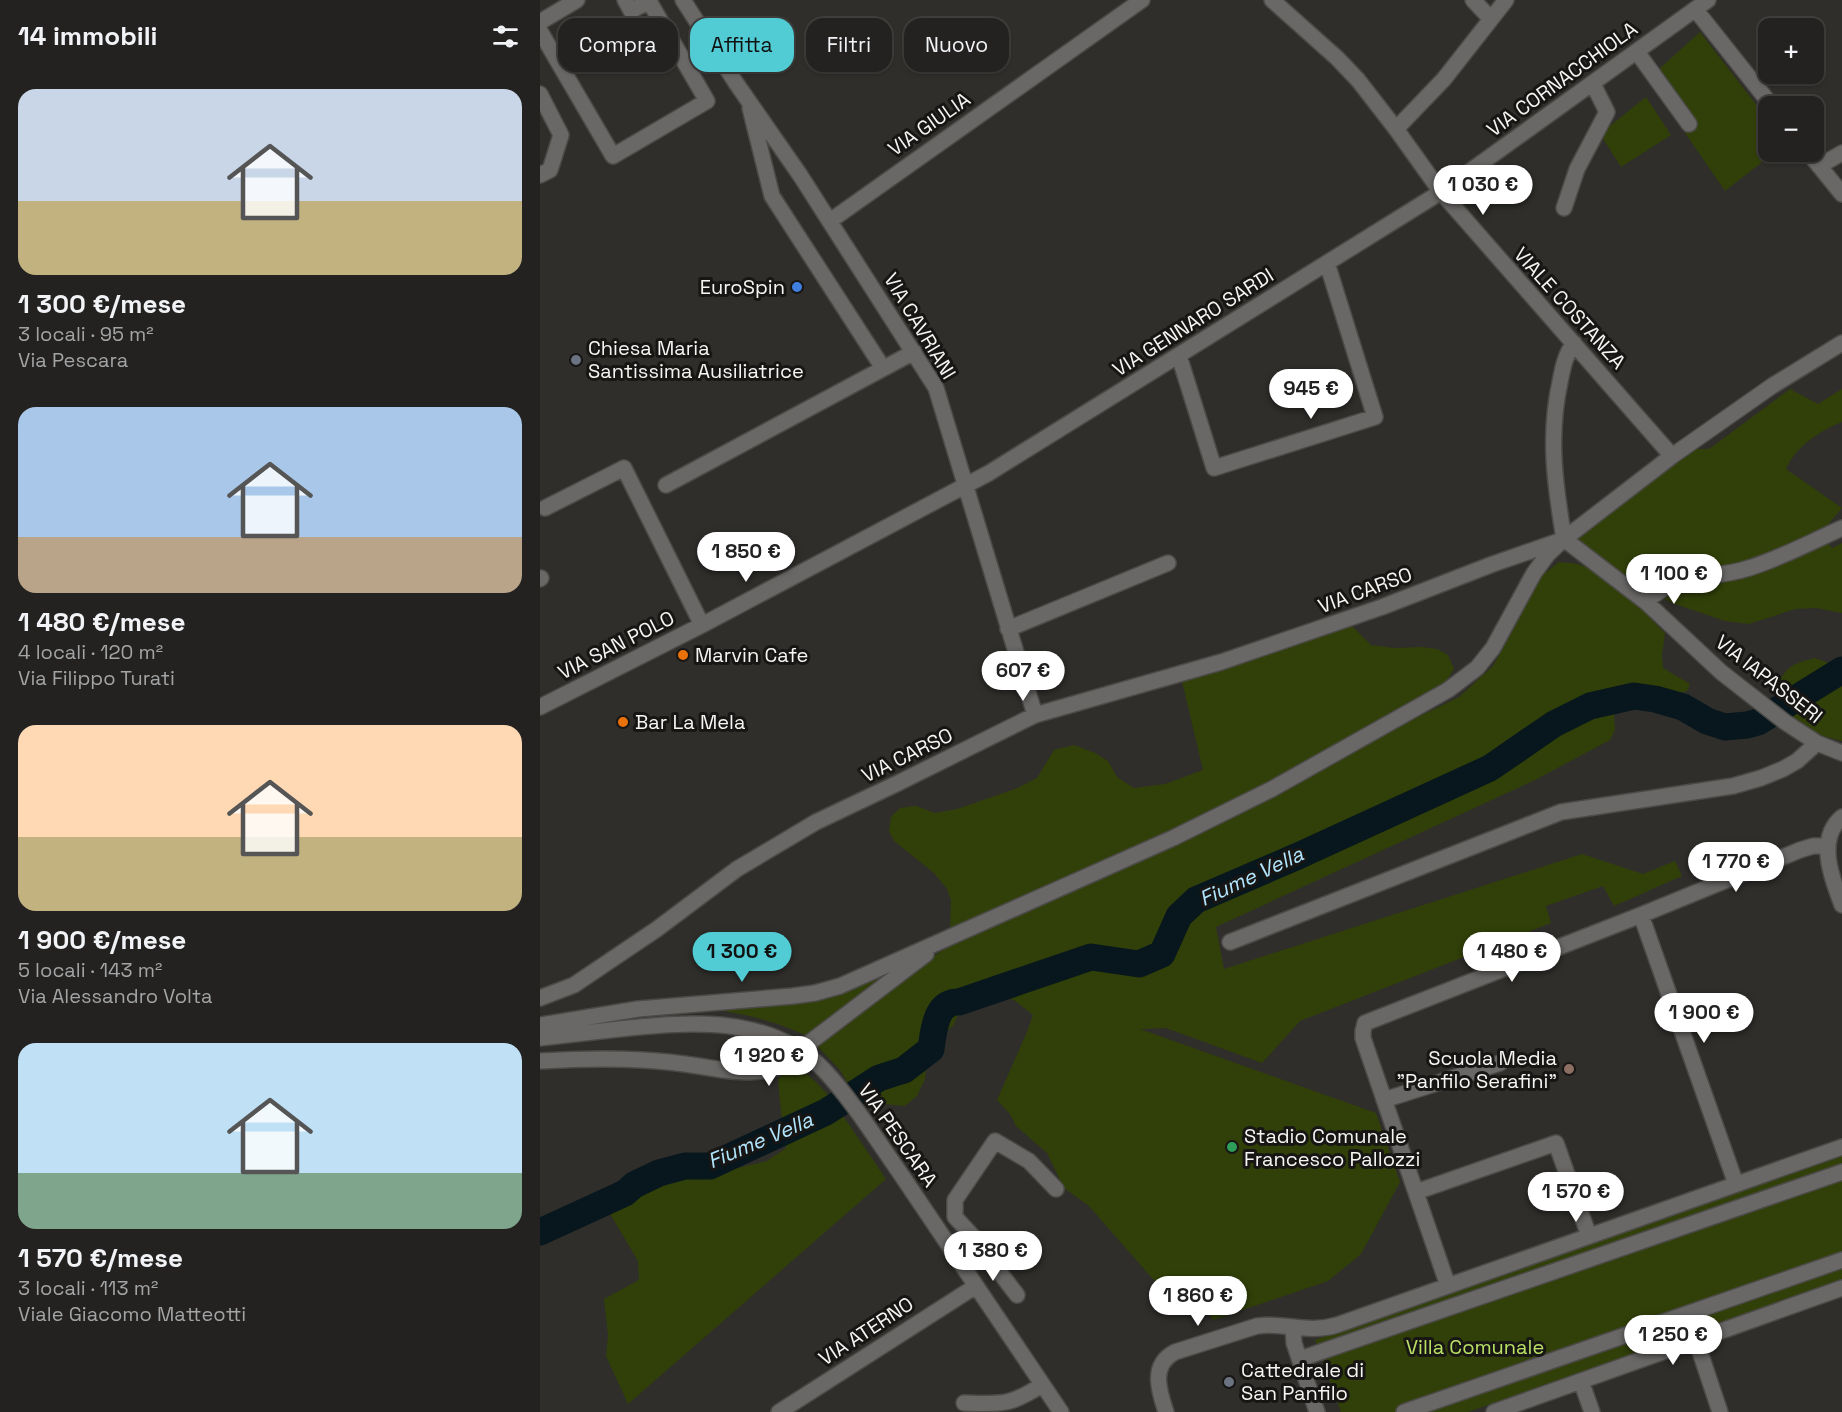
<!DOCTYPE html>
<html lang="it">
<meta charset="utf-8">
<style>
:root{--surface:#232220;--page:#2f2f2d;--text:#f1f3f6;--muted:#a3a4a5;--line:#403f3e;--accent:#51ccd4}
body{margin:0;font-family:"Space Grotesk",sans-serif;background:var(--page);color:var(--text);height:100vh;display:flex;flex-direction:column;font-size:22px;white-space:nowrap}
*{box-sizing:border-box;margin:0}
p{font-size:20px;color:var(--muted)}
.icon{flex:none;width:33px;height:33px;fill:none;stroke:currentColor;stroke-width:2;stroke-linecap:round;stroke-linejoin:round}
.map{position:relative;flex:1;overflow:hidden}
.drawer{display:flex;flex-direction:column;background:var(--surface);width:540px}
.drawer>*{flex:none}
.guide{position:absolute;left:18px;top:18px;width:570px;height:54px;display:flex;gap:12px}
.tools{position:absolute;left:1218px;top:18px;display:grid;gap:12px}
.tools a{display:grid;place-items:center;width:66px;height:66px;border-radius:12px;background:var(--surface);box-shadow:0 2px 4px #0004,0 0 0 2px var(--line);font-size:30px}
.price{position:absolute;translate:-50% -51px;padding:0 14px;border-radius:21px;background:#fff;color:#222;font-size:20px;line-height:39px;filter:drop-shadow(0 2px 3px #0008)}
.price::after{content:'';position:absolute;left:50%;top:36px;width:18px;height:14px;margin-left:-9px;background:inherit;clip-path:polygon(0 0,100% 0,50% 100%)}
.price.selected{background:var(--accent);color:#111}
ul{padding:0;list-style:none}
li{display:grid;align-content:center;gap:12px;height:318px;padding:0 18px}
li span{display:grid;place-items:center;height:186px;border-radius:18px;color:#555}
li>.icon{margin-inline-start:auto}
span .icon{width:108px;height:108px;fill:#fffc;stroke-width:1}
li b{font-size:26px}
h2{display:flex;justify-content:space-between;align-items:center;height:72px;padding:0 18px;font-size:26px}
.tag{padding:0 21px;border-radius:18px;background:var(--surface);box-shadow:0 2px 4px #0004,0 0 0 2px var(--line);font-size:21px;line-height:54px}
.tag.selected{background:var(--accent);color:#111}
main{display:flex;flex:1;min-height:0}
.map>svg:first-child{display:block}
</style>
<main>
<section class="drawer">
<h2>14 immobili<svg class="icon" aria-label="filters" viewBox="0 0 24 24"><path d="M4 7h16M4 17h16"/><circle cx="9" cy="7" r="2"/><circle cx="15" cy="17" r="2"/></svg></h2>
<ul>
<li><span style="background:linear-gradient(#c9d6e8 60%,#c2b280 0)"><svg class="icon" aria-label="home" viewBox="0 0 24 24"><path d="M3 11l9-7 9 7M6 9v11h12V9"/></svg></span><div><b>1 300 €/mese</b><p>3 locali · 95 m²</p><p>Via Pescara</p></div></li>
<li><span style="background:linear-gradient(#a9c7e8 70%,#b9a48a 0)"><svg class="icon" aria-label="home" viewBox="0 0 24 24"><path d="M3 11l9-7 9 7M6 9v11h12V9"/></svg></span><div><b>1 480 €/mese</b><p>4 locali · 120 m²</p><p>Via Filippo Turati</p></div></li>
<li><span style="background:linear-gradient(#ffd9b3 60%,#c2b280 0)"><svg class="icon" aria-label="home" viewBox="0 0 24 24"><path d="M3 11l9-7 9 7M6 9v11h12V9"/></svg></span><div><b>1 900 €/mese</b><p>5 locali · 143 m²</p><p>Via Alessandro Volta</p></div></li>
<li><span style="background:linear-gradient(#bfe0f5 70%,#7fa58c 0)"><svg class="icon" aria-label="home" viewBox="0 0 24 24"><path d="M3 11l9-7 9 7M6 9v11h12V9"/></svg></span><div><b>1 570 €/mese</b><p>3 locali · 113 m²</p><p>Viale Giacomo Matteotti</p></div></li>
</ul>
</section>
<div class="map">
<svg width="1302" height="1412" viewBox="0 0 1302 1412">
<rect width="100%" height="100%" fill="#2f2e2b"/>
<!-- green -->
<path fill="#314008" d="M1160,32L1228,120V152H1235L1185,191L1108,79Z
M1106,97L1131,135L1081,167L1060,134Z
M1250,389L1278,404L1302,389V422C1281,430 1255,447 1246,469L1302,508L1280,534L1292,548L1302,543V613L1276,608L1255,609L1209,624L1185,621L1132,603L1073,571L1034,536L1156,449H1169Z
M1019,562C1025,563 1031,562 1037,564C1073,574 1100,609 1125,633L1122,655L1123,668L1150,684L1147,691L1139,693L1109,689L1074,715L1075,730L1070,740L995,780L676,927L684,969L1042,854L1103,874L1135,861L1142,876L1074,906L1063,886L1006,906L1011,923L760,1021L722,1063L626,1028L600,1029L836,1113L860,1182L821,1254L788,1281L673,1320L651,1285L641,1281L618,1285L549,1206L524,1188L507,1153L476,1126L470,1114L457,1100L487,1032L493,1015L474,1000L461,997L432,1002L418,1015L413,1026L403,1034L389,1038L385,1079L377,1096L365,1106L331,1103L307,1082L300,1070L277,1046L383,963L417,941L702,809L772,776L870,721L919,697L953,666L977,623L998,579Z
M805,624L813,627L831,645L854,648L882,647L897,649L908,655L914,669L905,683L891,698L717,791L410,932L411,900L407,889L394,873L354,841L349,831L351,817L360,808L376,806L395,813L417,809L475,789L497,778L514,750L534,745L555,753L568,761L577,777L594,788L625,784L663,770L641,677Z
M1275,658L1294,665L1302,659V741L1283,736L1254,720L1236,694C1242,669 1250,664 1275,658Z
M366,961L267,1036C235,1021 206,1014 170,1009L276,997Z
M257,1066L276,1082L291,1098L346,1179L88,1404L66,1356L68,1335L64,1299L99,1280L98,1261L66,1207L99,1193L116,1181L145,1172L180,1167L198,1168L227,1161L246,1148L240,1103L238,1078Z
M1302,1156V1281L928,1412H801L775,1340Z"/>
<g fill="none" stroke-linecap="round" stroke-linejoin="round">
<!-- river -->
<path stroke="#07171d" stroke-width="27" d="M0,1232L85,1193L94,1185L119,1173L145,1166H170L286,1112L339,1078L364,1070L391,1049C393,1035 395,1010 409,1004C412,1002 416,1002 419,1002L551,957L599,964L622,954L639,916L656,900L758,856L950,768L1014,724L1050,706L1094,696L1115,699L1143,707L1167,721L1185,727L1207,725L1218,722L1302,670"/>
<defs>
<path id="minor" d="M143,0L196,83L260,175L396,388L495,715
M732,0L797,58L818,80L856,129L901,192L1132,456
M933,0L951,19
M1155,9L1232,106
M0,22L37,0
M0,31L73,156L167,101L109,1L91,11L85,0
M1097,52L1149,124
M0,94L21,135L10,170L0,175
M210,108L232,196L343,368
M856,129L904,79L966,0
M1268,152L1302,194
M1279,166L1302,153
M1024,208L1037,169L1067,112L1053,84
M290,221L602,0
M639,356L674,468L835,417L787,263
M126,485L374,352
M5,508L84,468L162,625
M1024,539L1106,602L1181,672L1245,722L1277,743L1302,753
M1024,539C1015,485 1008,436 1020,382C1023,367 1025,355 1034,343
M0,579L1,578
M1106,602C1139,570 1169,581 1209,568C1241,558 1271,542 1302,528
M468,629L628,563
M0,707L162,625L449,473L901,192L1168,0
M1302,817C1276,839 1292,879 1302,905
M1101,915L1196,1184
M690,942L1021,812L1193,786L1221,778L1243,769L1257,761L1277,743
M0,998L34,985L117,929L197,869L276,822L356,784L495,715L681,662L842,607L953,564L1019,541
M0,1025L98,1009L253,996L275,993L300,986L633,838L732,789L908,690L937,668L953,648L994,573L1008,554L1024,539L1132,456L1232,386L1302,343
M0,1038L79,1029
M0,1061C34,1059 68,1058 102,1060C121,1061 140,1063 158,1066C185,1070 210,1076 236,1068L386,954
M844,1100L960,1063
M358,1170L521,1412
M876,1192L1016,1143L1049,1236
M451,1261L477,1295
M420,1262L440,1244L415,1217V1200L455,1141L489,1161L516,1189
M908,1286L823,1038V1031L825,1023L1101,915L1260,850L1273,846H1288
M753,1328L754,1343L777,1412
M1156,1340L1180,1412
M760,1359L1302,1172
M1041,1381L1052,1412
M424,1403C462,1404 469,1406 502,1385
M239,1412L436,1286
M626,1412C619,1391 610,1365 635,1352L717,1326C745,1322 767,1334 797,1325L1302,1147
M864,1412L1302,1260
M954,1412L1302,1288"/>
</defs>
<!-- minor casing -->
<use href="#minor" stroke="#4b4a47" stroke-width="18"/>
<!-- minor -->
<use href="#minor" stroke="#6a6867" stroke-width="15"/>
<defs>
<path id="minor-bridge" d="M79,1029C150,1022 229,1014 284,1070C312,1100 334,1136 358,1170"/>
</defs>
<!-- minor-bridge casing -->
<use href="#minor-bridge" stroke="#4b4a47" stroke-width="18" stroke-linecap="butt"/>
<!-- minor-bridge -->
<use href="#minor-bridge" stroke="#6a6867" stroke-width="15"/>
</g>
<!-- markers -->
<circle fill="#3f7fe0" stroke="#171615" stroke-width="2" cx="257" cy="287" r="6"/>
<g fill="#6b7280" stroke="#171615" stroke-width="2">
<circle cx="36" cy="360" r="6"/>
<circle cx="689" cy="1382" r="6"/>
</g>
<g fill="#e8710a" stroke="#171615" stroke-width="2">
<circle cx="143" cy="655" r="6"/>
<circle cx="83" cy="722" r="6"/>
</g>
<circle fill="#8d6e63" stroke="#171615" stroke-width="2" cx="1029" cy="1069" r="6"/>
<circle fill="#2e9e5b" stroke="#171615" stroke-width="2" cx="692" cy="1147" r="6"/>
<g text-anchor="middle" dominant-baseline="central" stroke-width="6" stroke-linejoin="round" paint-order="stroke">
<!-- street labels -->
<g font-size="20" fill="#f5f5f2" stroke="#171615">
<text transform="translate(1022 79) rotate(-36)">VIA CORNACCHIOLA</text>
<text transform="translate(389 124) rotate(-35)">VIA GIULIA</text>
<text transform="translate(1030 308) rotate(48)">VIALE COSTANZA</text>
<text transform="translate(653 322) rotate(-32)">VIA GENNARO SARDI</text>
<text transform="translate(380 326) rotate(59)">VIA CAVRIANI</text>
<text transform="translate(825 590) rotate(-20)">VIA CARSO</text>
<text transform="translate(76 645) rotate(-27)">VIA SAN POLO</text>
<text transform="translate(1229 679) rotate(38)">VIA IAPASSERI</text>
<text transform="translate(367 755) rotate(-26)">VIA CARSO</text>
<text transform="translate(358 1135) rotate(55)">VIA PESCARA</text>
<text transform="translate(326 1331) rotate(-33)">VIA ATERNO</text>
</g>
<!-- poi labels -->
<g font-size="20" fill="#f5f5f2" stroke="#171615" text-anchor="start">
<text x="245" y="287" text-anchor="end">EuroSpin</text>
<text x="48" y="348">Chiesa Maria<tspan x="48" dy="23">Santissima Ausiliatrice</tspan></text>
<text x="155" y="655">Marvin Cafe</text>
<text x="95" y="722">Bar La Mela</text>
<text x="1017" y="1058" text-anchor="end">Scuola Media<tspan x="1017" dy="23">"Panfilo Serafini"</tspan></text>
<text x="704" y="1136">Stadio Comunale<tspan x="704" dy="23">Francesco Pallozzi</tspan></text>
<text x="701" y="1370">Cattedrale di<tspan x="701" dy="23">San Panfilo</tspan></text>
</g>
<!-- park labels -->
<g font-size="20" fill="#bbe164" stroke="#171615">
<text x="935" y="1347">Villa Comunale</text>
</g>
<!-- water labels -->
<g font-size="21" font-style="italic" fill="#b1e6fe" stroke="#171615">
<text transform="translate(711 876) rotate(-25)">Fiume Vella</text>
<text transform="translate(220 1140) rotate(-23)">Fiume Vella</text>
</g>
</g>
</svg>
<div class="tools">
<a>+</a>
<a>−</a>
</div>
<b class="price" style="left:943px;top:216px">1 030 €</b>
<b class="price" style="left:771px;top:420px">945 €</b>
<b class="price" style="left:206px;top:583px">1 850 €</b>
<b class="price" style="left:1134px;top:605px">1 100 €</b>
<b class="price" style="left:483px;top:702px">607 €</b>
<b class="price" style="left:1196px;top:893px">1 770 €</b>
<b class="price selected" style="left:202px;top:983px">1 300 €</b>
<b class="price" style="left:972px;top:983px">1 480 €</b>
<b class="price" style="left:1164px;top:1044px">1 900 €</b>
<b class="price" style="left:229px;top:1087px">1 920 €</b>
<b class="price" style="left:1036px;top:1223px">1 570 €</b>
<b class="price" style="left:453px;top:1282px">1 380 €</b>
<b class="price" style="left:658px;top:1327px">1 860 €</b>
<b class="price" style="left:1133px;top:1366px">1 250 €</b>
<div class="guide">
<a class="tag">Compra</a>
<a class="tag selected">Affitta</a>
<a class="tag">Filtri</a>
<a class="tag">Nuovo</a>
</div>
</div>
</main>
